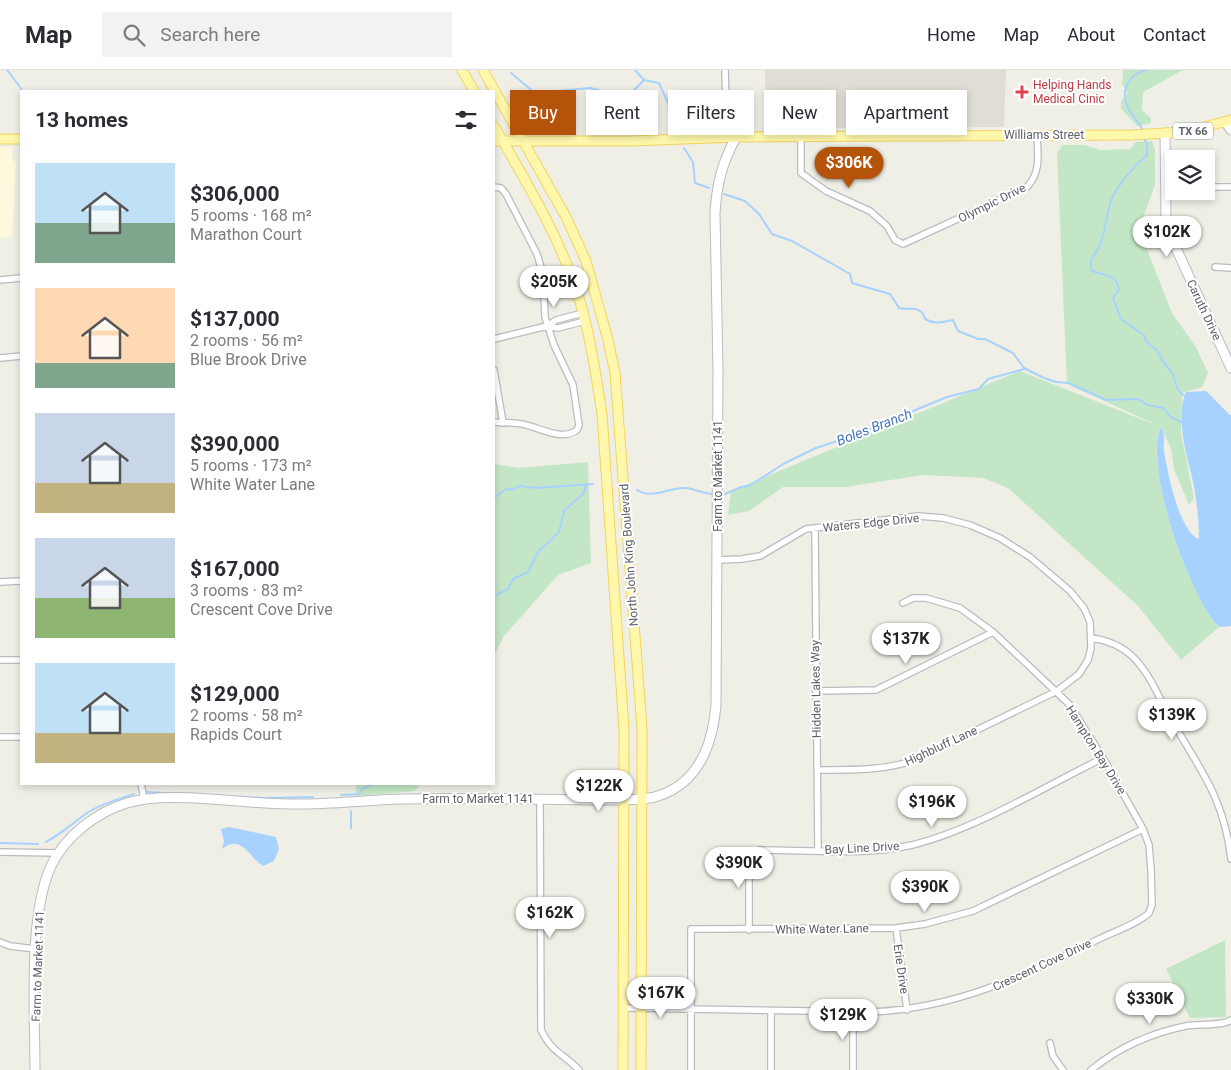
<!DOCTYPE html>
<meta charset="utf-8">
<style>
:root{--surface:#fff;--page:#f2f2f3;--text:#2b2b33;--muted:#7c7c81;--line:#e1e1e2;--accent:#b45309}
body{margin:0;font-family:Roboto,sans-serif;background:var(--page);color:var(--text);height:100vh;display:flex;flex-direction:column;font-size:19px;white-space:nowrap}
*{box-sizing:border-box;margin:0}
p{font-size:16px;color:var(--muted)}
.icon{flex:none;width:28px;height:28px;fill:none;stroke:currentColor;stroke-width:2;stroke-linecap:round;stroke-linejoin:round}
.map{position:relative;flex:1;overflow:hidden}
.details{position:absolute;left:20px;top:20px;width:475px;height:695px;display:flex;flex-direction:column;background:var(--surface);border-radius:0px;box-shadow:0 2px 8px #0003}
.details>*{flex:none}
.banner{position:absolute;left:510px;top:20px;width:475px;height:45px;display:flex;gap:10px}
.fabs{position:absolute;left:1165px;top:80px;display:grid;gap:10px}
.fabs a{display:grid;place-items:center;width:50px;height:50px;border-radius:0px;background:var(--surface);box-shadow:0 2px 8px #0003;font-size:25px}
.price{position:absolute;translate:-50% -42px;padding:0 11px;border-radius:18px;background:#fff;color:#222;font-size:16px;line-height:32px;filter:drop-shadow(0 1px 2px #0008)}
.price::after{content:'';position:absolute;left:50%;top:30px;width:15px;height:11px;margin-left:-8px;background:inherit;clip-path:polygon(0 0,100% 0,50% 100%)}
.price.selected{background:var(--accent);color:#fff}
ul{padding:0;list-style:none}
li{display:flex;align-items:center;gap:15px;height:125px;padding:0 15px}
li span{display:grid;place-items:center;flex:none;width:140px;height:100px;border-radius:0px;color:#555}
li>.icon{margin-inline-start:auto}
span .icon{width:60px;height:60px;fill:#fffc;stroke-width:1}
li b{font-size:21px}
h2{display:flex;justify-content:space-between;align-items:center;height:60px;padding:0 15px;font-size:21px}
.chip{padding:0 18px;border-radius:0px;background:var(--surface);box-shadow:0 2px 8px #0003;font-size:18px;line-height:45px}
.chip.selected{background:var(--accent);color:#fff}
header{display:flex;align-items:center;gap:30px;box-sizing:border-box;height:70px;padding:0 25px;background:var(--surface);border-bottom:1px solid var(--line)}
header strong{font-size:24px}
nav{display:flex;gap:28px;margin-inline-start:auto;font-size:18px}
.search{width:350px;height:45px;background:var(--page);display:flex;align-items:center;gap:12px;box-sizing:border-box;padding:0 18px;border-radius:0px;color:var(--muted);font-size:19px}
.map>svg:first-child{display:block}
</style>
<header>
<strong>Map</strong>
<div class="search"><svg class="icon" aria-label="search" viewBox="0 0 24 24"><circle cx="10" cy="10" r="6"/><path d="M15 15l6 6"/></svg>Search here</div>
<nav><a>Home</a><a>Map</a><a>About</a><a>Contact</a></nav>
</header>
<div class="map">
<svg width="1231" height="1000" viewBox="0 0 1231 1000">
<rect width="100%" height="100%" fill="#f0efe6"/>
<!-- commercial -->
<path fill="#fef9dd" d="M0,77H12V89L16,93L12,167L0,168Z"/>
<!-- education -->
<path fill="#e0ded4" d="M765,0H1006L1004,57L766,58Z"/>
<!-- green -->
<path fill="#c3e7c6" d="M1123,0H1183L1143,22L1142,40L1151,48V53L1137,56L1121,39V31L1128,23L1122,14Z
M1152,71L1155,80V115L1139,159L1172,243L1196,277L1208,303L1202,317L1182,323L1181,363L1194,428L1189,435L1174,399L1171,379L1161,357C1142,393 1191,529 1219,557L1181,590L1138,536L1008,418L983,408L923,405L846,417H783L749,441L728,445L731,421L1020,301L1161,357L1067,314L1057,84L1062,75H1085L1100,80L1130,79L1136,72Z
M588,392L591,493L558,505L504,566L494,585V394L519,398Z
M356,714H420L415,721L356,726Z
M1225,870L1226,947L1190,948L1166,899Z"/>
<!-- water -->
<path fill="#a7d2ff" d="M1206,321L1231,346V556L1219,557C1190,528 1143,396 1161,357C1166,365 1163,371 1164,380C1167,400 1179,462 1199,469C1199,448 1196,423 1191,403C1185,381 1176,344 1186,322Z
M229,757L276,767L279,779L274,791L263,796C249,787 241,763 222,779L224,771L221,759Z"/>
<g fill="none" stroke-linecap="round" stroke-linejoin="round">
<!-- stream -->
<path stroke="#a7d2ff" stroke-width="2" d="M7,0L23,21
M635,0L644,10L659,13L677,53L684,60
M511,3L535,23L590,18L599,20L608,27L619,22L630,24L644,10
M1143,62C1141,53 1132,47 1128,38C1120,21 1129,4 1146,0
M1143,67L1147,74V85C1134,96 1117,115 1111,131C1106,146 1106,163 1099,177C1094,187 1088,189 1092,201C1105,206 1117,204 1119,220L1113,228L1121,249L1145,266C1145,275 1155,276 1159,284C1164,295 1166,294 1172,303C1177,312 1175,321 1185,326
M684,78L693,92L695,113L709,118
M724,124L745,131L759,144L772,164L792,171L850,204L852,213L890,224L899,238C910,241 921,234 925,249C936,255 941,252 953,250L958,261L978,269H985L1013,283L1024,298L1044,308L1056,312L1069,313L1106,330L1138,329L1148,335L1163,338L1171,347L1184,353
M637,420C653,430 668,417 686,418C696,419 703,424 713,424
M725,424L741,417L749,416L785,393L816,378L850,367L947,327L979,319L988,309L1024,299
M494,428L506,419L513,420L519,416L537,418L593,414
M494,526L508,519L513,509L528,502L538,482L559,462L564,441L584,423L586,415
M147,722L266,728L313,727
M341,725L359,724L362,719L373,714
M351,741V758
M46,772C61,764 73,753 87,743C101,734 118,729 134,724
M0,773L38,774"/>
<defs>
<path id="street" d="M725,0L727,67
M801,66V103L826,121L870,141L887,156L895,170L903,174L1027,117C1041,102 1038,85 1037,66
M494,117L501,118L506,124L537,184L543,204L545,247L554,275L573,315L579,355L577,360C562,372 539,357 522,354C513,352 503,353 494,352
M1166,117H1174
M1206,117H1231
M1215,197L1231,198
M0,210L21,208
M583,243L556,250L547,256L558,258L585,251
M494,269L547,256
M0,288L21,286
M494,300L503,353
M815,459L818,780
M718,490L742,489L760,486L806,459L918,446L943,448L970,455L1000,468L1030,487L1070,521L1084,538L1090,552L1091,578L1088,590L1079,604L1057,621L915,690C883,701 851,700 817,700
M0,512L21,511
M1091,568C1107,570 1120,575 1132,586C1148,601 1158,625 1168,644C1198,697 1224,726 1231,789
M0,590H21
M816,621L876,620L993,562
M0,667H21
M141,714L144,729
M540,729L541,960C553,984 563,983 579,1000
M0,782L59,783
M896,858L907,940
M749,860V790L753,783L759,780C809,780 863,786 912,775C974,760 1044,717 1103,688
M0,872L10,876L36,879
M623,938L872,942C957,938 1020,907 1095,871C1110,863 1138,854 1149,843L1152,835L1151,800L1149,775L1143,759L1103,688L1069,634L993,562L960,538L926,528H913L903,533
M1050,973L1053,986L1063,1000
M691,1000V859L896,858L925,854L973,841L1143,759
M771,1000V941
M853,1000V942
M1091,1000C1118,978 1151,963 1186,956C1197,954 1223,956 1231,950"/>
<path id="secondary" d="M1226,53L1231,60
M1165,63L1166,146L1170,165L1231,298
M35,1000C35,943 28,846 51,796C65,766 97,742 127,733C168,720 243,734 288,734C326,735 364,730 401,729C475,727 550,730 624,730C635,729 647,730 658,726C699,713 713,673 716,634L718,300L715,143C717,112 722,94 736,67"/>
<path id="primary" d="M462,0L474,21
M483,0L566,147L586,191L608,270L615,303L642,658L641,1000
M494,56C528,115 565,175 583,242C592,276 597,310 602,344L624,659L623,1000
M0,69H21
M494,71H630L736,67L1131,65L1184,62L1231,50"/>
</defs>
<!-- street casing -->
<use href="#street" stroke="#b8bbc0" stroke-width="8"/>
<!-- secondary casing -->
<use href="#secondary" stroke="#b9bcc2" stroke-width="11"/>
<!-- primary casing -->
<use href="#primary" stroke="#f2d45d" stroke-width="11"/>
<!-- street -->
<use href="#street" stroke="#fff" stroke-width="5.5"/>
<!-- secondary -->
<use href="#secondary" stroke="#fff" stroke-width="9"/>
<!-- primary -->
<use href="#primary" stroke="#fff8ac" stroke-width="9"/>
</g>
<!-- markers -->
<path fill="#e0444e" stroke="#fff" stroke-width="2" d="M1019.5 14.5h5v5h5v5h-5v5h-5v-5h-5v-5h5z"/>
<g text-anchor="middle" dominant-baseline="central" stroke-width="4" stroke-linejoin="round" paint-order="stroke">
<!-- shield labels -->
<rect fill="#fff" stroke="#8e9095" stroke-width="1" x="1173" y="52.5" width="40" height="17" rx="4"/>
<g font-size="11" font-weight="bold" fill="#5e6167">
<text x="1193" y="61">TX 66</text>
</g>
<!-- health labels -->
<g font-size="12" fill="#be3a42" stroke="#fff" text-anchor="start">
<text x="1033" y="15">Helping Hands<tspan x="1033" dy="14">Medical Cinic</tspan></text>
</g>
<!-- street labels -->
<g font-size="12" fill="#5e6167" stroke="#fff">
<text x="1044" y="65">Williams Street</text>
<text transform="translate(992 133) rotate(-26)">Olympic Drive</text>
<text transform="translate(1204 240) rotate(65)">Caruth Drive</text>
<text transform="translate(718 406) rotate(-90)">Farm to Market 1141</text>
<text transform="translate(871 453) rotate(-6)">Waters Edge Drive</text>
<text transform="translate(629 485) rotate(-94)">North John King Boulevard</text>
<text transform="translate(816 619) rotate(-91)">Hidden Lakes Way</text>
<text transform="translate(941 676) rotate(-25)">Highbluff Lane</text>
<text transform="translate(1096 680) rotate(58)">Hampton Bay Drive</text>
<text x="478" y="729">Farm to Market 1141</text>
<text transform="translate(862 778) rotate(-3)">Bay Line Drive</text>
<text transform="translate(822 859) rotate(-1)">White Water Lane</text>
<text transform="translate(1042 895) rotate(-25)">Crescent Cove Drive</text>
<text transform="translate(38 896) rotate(-88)">Farm to Market 1141</text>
<text transform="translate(901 899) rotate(82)">Erie Drive</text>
</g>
<!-- water labels -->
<g font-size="14" font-style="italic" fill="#4576bb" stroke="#fff">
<text transform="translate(874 357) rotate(-21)">Boles Branch</text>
</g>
</g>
</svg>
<div class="fabs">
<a><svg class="icon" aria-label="layers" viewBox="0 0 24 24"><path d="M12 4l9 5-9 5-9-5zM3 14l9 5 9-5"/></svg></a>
</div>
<b class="price selected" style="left:849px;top:119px">$306K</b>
<b class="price" style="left:1167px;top:188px">$102K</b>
<b class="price" style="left:554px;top:238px">$205K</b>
<b class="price" style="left:906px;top:595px">$137K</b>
<b class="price" style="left:1172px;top:671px">$139K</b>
<b class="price" style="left:599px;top:742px">$122K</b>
<b class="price" style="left:932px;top:758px">$196K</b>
<b class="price" style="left:739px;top:819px">$390K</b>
<b class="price" style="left:925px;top:843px">$390K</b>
<b class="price" style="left:550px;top:869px">$162K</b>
<b class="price" style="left:661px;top:949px">$167K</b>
<b class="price" style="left:1150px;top:955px">$330K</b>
<b class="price" style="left:843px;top:971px">$129K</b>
<div class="banner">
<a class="chip selected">Buy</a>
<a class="chip">Rent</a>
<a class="chip">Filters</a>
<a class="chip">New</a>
<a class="chip">Apartment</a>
</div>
<section class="details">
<h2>13 homes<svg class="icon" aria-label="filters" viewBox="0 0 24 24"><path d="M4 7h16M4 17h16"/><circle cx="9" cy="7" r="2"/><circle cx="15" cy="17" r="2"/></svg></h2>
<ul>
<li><span style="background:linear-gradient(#bfe0f5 60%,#7fa58c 0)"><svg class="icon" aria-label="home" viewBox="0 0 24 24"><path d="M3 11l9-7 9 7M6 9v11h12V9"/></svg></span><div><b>$306,000</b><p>5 rooms · 168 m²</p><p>Marathon Court</p></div></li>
<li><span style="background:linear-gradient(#ffd9b3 75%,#7fa58c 0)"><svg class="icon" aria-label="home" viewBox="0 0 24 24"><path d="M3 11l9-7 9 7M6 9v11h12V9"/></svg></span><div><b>$137,000</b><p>2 rooms · 56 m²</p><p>Blue Brook Drive</p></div></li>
<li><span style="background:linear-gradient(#c9d6e8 70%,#c2b280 0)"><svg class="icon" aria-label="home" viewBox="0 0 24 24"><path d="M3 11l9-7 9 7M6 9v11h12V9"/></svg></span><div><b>$390,000</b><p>5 rooms · 173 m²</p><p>White Water Lane</p></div></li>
<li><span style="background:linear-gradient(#c9d6e8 60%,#8fb573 0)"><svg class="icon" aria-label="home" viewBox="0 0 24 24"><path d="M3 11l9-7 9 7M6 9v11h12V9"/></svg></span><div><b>$167,000</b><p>3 rooms · 83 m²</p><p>Crescent Cove Drive</p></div></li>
<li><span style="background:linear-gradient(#bfe0f5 70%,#c2b280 0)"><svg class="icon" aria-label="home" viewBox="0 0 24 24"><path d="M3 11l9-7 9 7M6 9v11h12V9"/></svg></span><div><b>$129,000</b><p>2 rooms · 58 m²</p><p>Rapids Court</p></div></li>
</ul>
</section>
</div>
